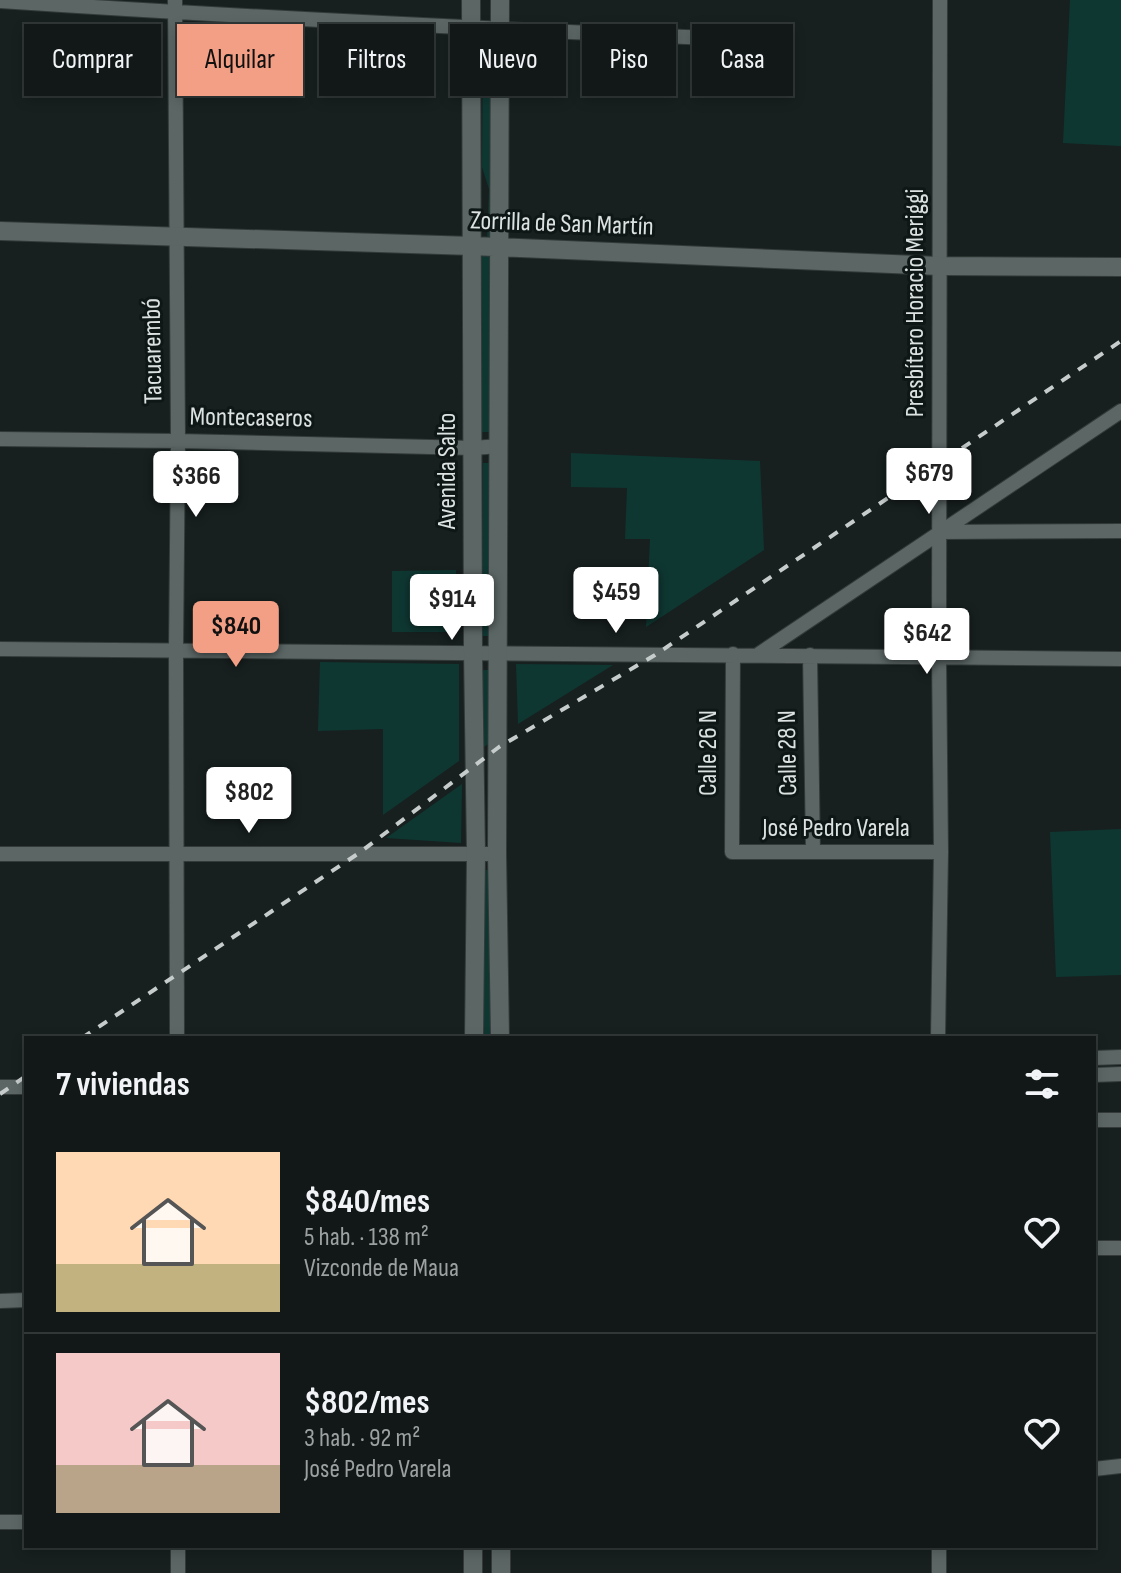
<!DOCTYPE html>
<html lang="es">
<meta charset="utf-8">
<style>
:root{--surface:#111817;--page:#1e2524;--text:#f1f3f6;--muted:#9ca0a1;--line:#303736;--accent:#f39f85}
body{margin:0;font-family:"Sofia Sans Condensed",sans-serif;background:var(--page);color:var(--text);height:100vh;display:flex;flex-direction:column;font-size:30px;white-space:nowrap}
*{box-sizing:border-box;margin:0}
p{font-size:26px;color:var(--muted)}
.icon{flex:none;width:44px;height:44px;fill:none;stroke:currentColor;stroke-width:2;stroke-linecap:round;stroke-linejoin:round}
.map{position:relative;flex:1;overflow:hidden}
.sheet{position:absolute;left:24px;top:1036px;width:1072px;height:512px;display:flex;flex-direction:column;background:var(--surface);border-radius:0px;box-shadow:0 4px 12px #0003,0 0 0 2px var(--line)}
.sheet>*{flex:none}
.guide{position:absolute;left:24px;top:24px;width:1074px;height:72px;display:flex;gap:16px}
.price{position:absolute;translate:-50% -68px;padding:0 18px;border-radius:8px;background:#fff;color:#222;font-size:26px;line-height:52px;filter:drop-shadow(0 2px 4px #0008)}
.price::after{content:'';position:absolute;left:50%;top:48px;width:24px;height:18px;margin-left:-12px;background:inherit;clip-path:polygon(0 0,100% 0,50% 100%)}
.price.current{background:var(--accent);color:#111}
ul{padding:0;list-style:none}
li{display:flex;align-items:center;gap:24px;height:200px;padding:0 32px}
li+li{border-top:2px solid var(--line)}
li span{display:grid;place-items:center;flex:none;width:224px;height:160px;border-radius:0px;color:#555}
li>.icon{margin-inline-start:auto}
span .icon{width:96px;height:96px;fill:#fffc;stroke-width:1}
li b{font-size:34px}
h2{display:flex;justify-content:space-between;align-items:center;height:96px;padding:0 32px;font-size:34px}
.tag{padding:0 28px;border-radius:0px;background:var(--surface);box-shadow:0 4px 12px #0003,0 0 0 2px var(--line);font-size:28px;line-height:72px}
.tag.current{background:var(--accent);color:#111}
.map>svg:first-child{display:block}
</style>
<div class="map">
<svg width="1121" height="1573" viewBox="0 0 1121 1573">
<rect width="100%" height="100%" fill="#17201f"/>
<!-- green -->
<path fill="#0f3732" d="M1070,0H1121V146L1063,143Z
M483,45H493L495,241L487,242L489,189L482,167Z
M478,255H495L492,432H479Z
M571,453L760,461L764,550L646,627L650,539H625L627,488L571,487Z
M483,463H493V636H482Z
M456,570V632H392V571Z
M320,662L459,664V761L383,815V729L318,731Z
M516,664L613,665L518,724Z
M481,670H491V742L481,749Z
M462,784L461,843L386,838Z
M1121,829V975L1056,977L1050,832Z
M481,870H491L493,1038H483Z"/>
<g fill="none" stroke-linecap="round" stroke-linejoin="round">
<defs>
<path id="minor" d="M175,0L178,441L176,650L177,1038
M0,1C254,18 509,30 763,40
M0,439L178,441L473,448L500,446
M940,532L1121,531
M0,649L1121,659
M733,654L732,852H941
M759,654L1121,411
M810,655L813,851
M0,854H497
M938,1038L941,852L939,657L940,0
M1094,1058L1121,1057
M1094,1075L1121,1074
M0,1087H26
M1094,1120H1121
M1094,1248H1121
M0,1301L26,1300
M1094,1469L1121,1466
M0,1522H26
M178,1573V1546
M939,1573V1546"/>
<path id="tertiary" d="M471,0L473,652L476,854L474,1038
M0,231L472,246L939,266L1121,267
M500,1038L497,854L500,0
M473,1546V1573
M501,1573V1546"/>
</defs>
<!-- minor casing -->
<use href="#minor" stroke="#333a39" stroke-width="16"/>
<!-- tertiary casing -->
<use href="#tertiary" stroke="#333a39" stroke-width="20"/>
<!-- minor -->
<use href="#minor" stroke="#5b6665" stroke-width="14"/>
<!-- tertiary -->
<use href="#tertiary" stroke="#5b6665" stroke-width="18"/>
<!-- rail -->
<path stroke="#c6cccb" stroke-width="4" stroke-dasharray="10 10" stroke-linecap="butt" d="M82,1038L359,853L499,747L655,655L1121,341
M0,1094L26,1076"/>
</g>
<g text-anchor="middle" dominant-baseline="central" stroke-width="6" stroke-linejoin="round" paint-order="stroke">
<!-- street labels -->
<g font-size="26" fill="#dce2e1" stroke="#0e1716">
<text transform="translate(562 224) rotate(2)">Zorrilla de San Martín</text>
<text transform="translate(915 303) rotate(-90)">Presbítero Horacio Meriggi</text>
<text transform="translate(153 351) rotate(-91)">Tacuarembó</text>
<text transform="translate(251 418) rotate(1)">Montecaseros</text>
<text transform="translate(447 471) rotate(-90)">Avenida Salto</text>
<text transform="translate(708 753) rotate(-90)">Calle 26 N</text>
<text transform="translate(788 753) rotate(-91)">Calle 28 N</text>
<text x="836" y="828">José Pedro Varela</text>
</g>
</g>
</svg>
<b class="price" style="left:929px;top:516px">$679</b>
<b class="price" style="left:196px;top:519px">$366</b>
<b class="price" style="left:616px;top:635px">$459</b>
<b class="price" style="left:452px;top:642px">$914</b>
<b class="price current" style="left:236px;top:669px">$840</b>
<b class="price" style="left:927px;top:676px">$642</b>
<b class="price" style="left:249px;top:835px">$802</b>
<div class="guide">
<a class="tag">Comprar</a>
<a class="tag current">Alquilar</a>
<a class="tag">Filtros</a>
<a class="tag">Nuevo</a>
<a class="tag">Piso</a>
<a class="tag">Casa</a>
</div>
<section class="sheet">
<h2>7 viviendas<svg class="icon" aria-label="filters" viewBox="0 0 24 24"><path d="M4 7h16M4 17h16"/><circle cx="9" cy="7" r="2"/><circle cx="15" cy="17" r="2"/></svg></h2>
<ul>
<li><span style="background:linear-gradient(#ffd9b3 70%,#c2b280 0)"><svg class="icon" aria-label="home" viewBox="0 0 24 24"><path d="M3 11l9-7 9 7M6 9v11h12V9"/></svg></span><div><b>$840/mes</b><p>5 hab. · 138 m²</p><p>Vizconde de Maua</p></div><svg class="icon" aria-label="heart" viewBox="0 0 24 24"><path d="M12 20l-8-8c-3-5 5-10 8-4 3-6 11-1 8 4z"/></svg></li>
<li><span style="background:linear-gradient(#f6c9c9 70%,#b9a48a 0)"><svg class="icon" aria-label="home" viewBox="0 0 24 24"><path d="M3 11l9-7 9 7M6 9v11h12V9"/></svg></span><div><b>$802/mes</b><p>3 hab. · 92 m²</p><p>José Pedro Varela</p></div><svg class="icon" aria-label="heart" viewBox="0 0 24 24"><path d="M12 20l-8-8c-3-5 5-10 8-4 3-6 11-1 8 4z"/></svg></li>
</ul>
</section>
</div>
